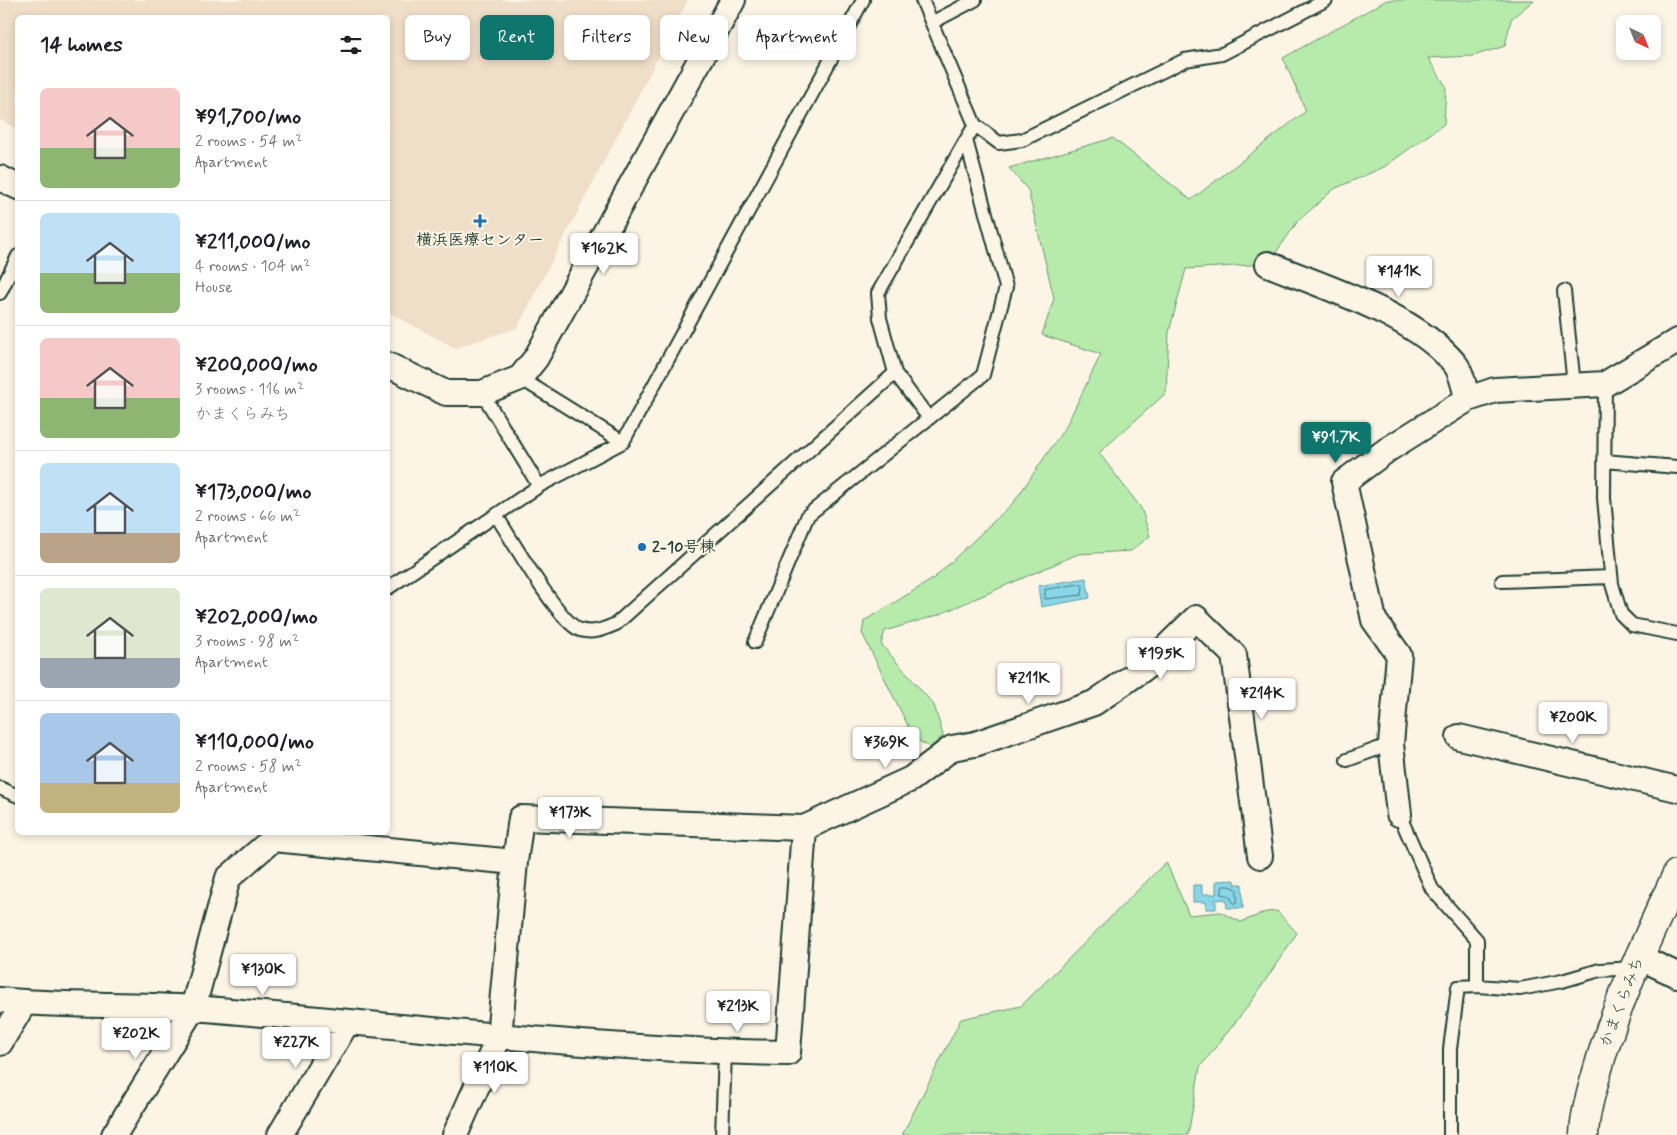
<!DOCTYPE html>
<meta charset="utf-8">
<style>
:root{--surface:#fff;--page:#f6f6f6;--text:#202124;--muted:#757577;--line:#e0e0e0;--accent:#0f766e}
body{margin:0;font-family:Mynerve,"Klee One",sans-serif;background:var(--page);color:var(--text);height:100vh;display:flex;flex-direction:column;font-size:19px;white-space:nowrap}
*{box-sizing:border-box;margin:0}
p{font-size:16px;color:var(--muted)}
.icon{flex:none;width:28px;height:28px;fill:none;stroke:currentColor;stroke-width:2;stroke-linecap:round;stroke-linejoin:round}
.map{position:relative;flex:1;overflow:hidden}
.side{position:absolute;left:15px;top:15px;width:375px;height:820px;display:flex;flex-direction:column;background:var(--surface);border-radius:8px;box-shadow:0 2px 8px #0003}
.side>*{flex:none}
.banner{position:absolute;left:405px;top:15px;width:475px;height:45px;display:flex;gap:10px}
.needle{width:32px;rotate:137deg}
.tools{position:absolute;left:1616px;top:15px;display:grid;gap:10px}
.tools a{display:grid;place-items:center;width:45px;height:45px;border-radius:8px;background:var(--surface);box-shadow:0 2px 8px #0003;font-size:25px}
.price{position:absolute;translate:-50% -42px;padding:0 11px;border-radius:5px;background:#fff;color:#222;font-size:16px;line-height:32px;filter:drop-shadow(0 1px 2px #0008)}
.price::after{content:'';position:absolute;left:50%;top:30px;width:15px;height:11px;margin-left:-8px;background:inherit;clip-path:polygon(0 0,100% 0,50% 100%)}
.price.active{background:var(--accent);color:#fff}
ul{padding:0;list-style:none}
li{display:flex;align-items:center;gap:15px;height:125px;padding:0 25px}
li+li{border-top:1px solid var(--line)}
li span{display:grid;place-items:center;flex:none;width:140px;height:100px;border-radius:8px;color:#555}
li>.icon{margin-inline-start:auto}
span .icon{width:60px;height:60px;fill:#fffc;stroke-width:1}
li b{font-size:21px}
h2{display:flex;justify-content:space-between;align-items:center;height:60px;padding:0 25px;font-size:21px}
.pill{padding:0 18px;border-radius:8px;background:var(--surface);box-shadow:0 2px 8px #0003;font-size:18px;line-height:45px}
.pill.active{background:var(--accent);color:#fff}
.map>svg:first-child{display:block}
</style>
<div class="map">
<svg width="1677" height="1135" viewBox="0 0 1677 1135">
<rect width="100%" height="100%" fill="#fcf5e5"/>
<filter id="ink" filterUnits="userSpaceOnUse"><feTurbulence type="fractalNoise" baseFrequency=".02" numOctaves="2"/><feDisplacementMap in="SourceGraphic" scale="10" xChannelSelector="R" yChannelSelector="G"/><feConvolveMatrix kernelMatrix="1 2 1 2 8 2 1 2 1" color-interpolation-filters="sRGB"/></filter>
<g filter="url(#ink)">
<!-- built -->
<path fill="#efdec8" d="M0,0H688L517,328L455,348L388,312V18H18L17,129L0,120Z"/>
<!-- green -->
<path fill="#b7ebac" stroke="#6b9470" d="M1387,0H1534L1511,19L1505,46L1473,56L1428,58L1446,86L1444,124L1384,167L1334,189L1298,221L1268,264L1186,269L1169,332L1166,393L1099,453L1141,508L1150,536L1131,551L1078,554L938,615L885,631L881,644L934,705L943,735L931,748L914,738L862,633L864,621L933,579L1014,502L1066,426L1101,354L1042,335L1054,298L1028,190L1009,168L1113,138L1191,200L1306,111L1283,58Z
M1166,862L1189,915L1220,912L1241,922L1266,912L1277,911L1297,933L1249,1005L1200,1067L1188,1135H902L961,1019L1021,1006Z"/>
<!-- water -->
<path fill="#89d6e8" stroke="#5f99a0" d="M1086,578L1090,598L1041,607L1038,586Z
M1235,880V884H1242L1243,908H1227L1226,899L1216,900V909H1206V902H1193V885H1202V894H1216V881Z"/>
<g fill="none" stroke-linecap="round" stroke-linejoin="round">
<!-- shore -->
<path stroke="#497a7c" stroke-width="1" d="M1080,584L1083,586L1082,595L1045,599V590Z
M1223,886H1230L1237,889V903H1233L1230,896L1222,894Z"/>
<defs>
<path id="lane" d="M933,22L975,0
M975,125L999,143L1022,140L1185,60L1222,54L1326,0
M1564,291L1574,385
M0,293L18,256
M1605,384L1604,498L1612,584L1621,614L1632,625L1677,634
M482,393L539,486
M928,417L895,373L880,318L878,293L966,140
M623,442L863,0
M1604,461L1677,467
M496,515C510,537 559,623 580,630C594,634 604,629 616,624L895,373
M1502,581L1611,577
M388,588L539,486L623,442L520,378
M755,642L808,515L983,375L1006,287L966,140L975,125L922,0
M1347,760L1391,744
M0,788L18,796
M1399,814L1432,889L1477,940V986L1520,989L1562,981L1600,970L1634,968
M722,1135L725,1052
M1450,1135V1049L1458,987L1477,986"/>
<path id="street" d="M0,178L18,187
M1268,264C1326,288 1414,314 1455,364C1462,372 1464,389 1468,399
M388,365L446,393H482L520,378L536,358L733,0
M1459,737L1677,789
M1399,814L1391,744L1399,655L1374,620L1344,482L1387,450L1468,399L1495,390L1605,384L1677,341
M1639,957L1677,975
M0,1000C65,1007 130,1003 194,1008C392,1024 589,1050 788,1053L804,828
M0,1043L24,1003
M114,1135L193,1008L228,878L273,839L515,862
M280,1135L346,1024
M455,1135L499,1037L515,862L521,818L804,828L911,779L952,748L975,744L1094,703L1146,667L1196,618L1234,655L1260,856"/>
<path id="secondary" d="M1584,1135C1585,1113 1591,1093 1597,1072C1616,1003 1647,939 1677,874"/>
</defs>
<!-- lane casing -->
<use href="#lane" stroke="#1f3d34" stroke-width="16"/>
<!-- street casing -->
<use href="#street" stroke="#1f3d34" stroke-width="28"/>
<!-- secondary casing -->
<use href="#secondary" stroke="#1f3d34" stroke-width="31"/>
<!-- lane -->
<use href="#lane" stroke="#fcf5e5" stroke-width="12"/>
<!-- street -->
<use href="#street" stroke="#fcf5e5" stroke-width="24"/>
<!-- secondary -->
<use href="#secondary" stroke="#fcf5e5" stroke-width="28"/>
</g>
</g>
<!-- markers -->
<g fill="#1f6fb2" stroke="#fcf5e5" stroke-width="2">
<path d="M477.5 213.5h5v5h5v5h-5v5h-5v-5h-5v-5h5z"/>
<circle cx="642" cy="547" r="5"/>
</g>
<g text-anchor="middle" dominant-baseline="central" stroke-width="4" stroke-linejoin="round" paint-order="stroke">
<!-- poi labels -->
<g font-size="16" font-weight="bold" fill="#1f3d34" stroke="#fcf5e5">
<text x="480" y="240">横浜医療センター</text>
<text x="652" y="547" text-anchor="start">2-10号棟</text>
</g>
<!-- street labels -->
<g font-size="16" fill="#1f3d34" stroke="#fcf5e5">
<text transform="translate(1622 1002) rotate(-69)">かまくらみち</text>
</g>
</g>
</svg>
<div class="tools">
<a><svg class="needle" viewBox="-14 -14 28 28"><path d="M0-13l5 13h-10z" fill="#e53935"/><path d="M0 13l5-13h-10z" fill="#757577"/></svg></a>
</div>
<b class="price" style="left:604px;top:275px">¥162K</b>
<b class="price" style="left:1399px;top:298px">¥141K</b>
<b class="price active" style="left:1336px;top:464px">¥91.7K</b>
<b class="price" style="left:1161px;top:680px">¥195K</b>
<b class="price" style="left:1029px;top:705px">¥211K</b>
<b class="price" style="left:1262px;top:720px">¥214K</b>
<b class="price" style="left:1573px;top:744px">¥200K</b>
<b class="price" style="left:886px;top:769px">¥369K</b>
<b class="price" style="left:570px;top:839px">¥173K</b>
<b class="price" style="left:263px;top:996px">¥130K</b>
<b class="price" style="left:738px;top:1033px">¥213K</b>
<b class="price" style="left:136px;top:1060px">¥202K</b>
<b class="price" style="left:296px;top:1069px">¥227K</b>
<b class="price" style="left:495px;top:1094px">¥110K</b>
<div class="banner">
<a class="pill">Buy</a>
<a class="pill active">Rent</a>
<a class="pill">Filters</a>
<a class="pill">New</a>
<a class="pill">Apartment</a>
</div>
<section class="side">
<h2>14 homes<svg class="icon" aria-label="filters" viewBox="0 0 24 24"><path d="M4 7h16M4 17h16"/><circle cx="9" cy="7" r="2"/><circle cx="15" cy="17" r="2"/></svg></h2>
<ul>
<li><span style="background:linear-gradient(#f6c9c9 60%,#8fb573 0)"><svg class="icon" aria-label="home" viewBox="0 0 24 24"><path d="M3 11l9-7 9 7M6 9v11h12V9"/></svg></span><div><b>¥91,700/mo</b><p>2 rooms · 54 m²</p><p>Apartment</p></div></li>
<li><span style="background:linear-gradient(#bfe0f5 60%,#8fb573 0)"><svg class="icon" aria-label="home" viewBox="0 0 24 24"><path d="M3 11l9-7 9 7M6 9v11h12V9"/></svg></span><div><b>¥211,000/mo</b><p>4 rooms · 104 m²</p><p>House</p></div></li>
<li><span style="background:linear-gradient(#f6c9c9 60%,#8fb573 0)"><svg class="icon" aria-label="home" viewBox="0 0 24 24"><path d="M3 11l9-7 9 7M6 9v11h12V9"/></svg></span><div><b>¥200,000/mo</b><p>3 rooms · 116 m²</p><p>かまくらみち</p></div></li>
<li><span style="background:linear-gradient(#bfe0f5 70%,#b9a48a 0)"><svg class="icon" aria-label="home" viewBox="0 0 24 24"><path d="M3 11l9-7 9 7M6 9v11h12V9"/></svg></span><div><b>¥173,000/mo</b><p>2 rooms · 66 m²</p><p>Apartment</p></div></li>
<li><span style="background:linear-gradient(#dfe7d0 70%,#9aa5b1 0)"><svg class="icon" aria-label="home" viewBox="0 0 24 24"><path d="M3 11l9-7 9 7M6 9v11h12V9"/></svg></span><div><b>¥202,000/mo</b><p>3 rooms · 98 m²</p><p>Apartment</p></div></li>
<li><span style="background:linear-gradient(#a9c7e8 70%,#c2b280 0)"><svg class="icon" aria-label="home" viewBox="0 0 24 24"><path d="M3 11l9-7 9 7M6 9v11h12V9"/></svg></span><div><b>¥110,000/mo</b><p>2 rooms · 58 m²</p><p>Apartment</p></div></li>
</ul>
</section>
</div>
